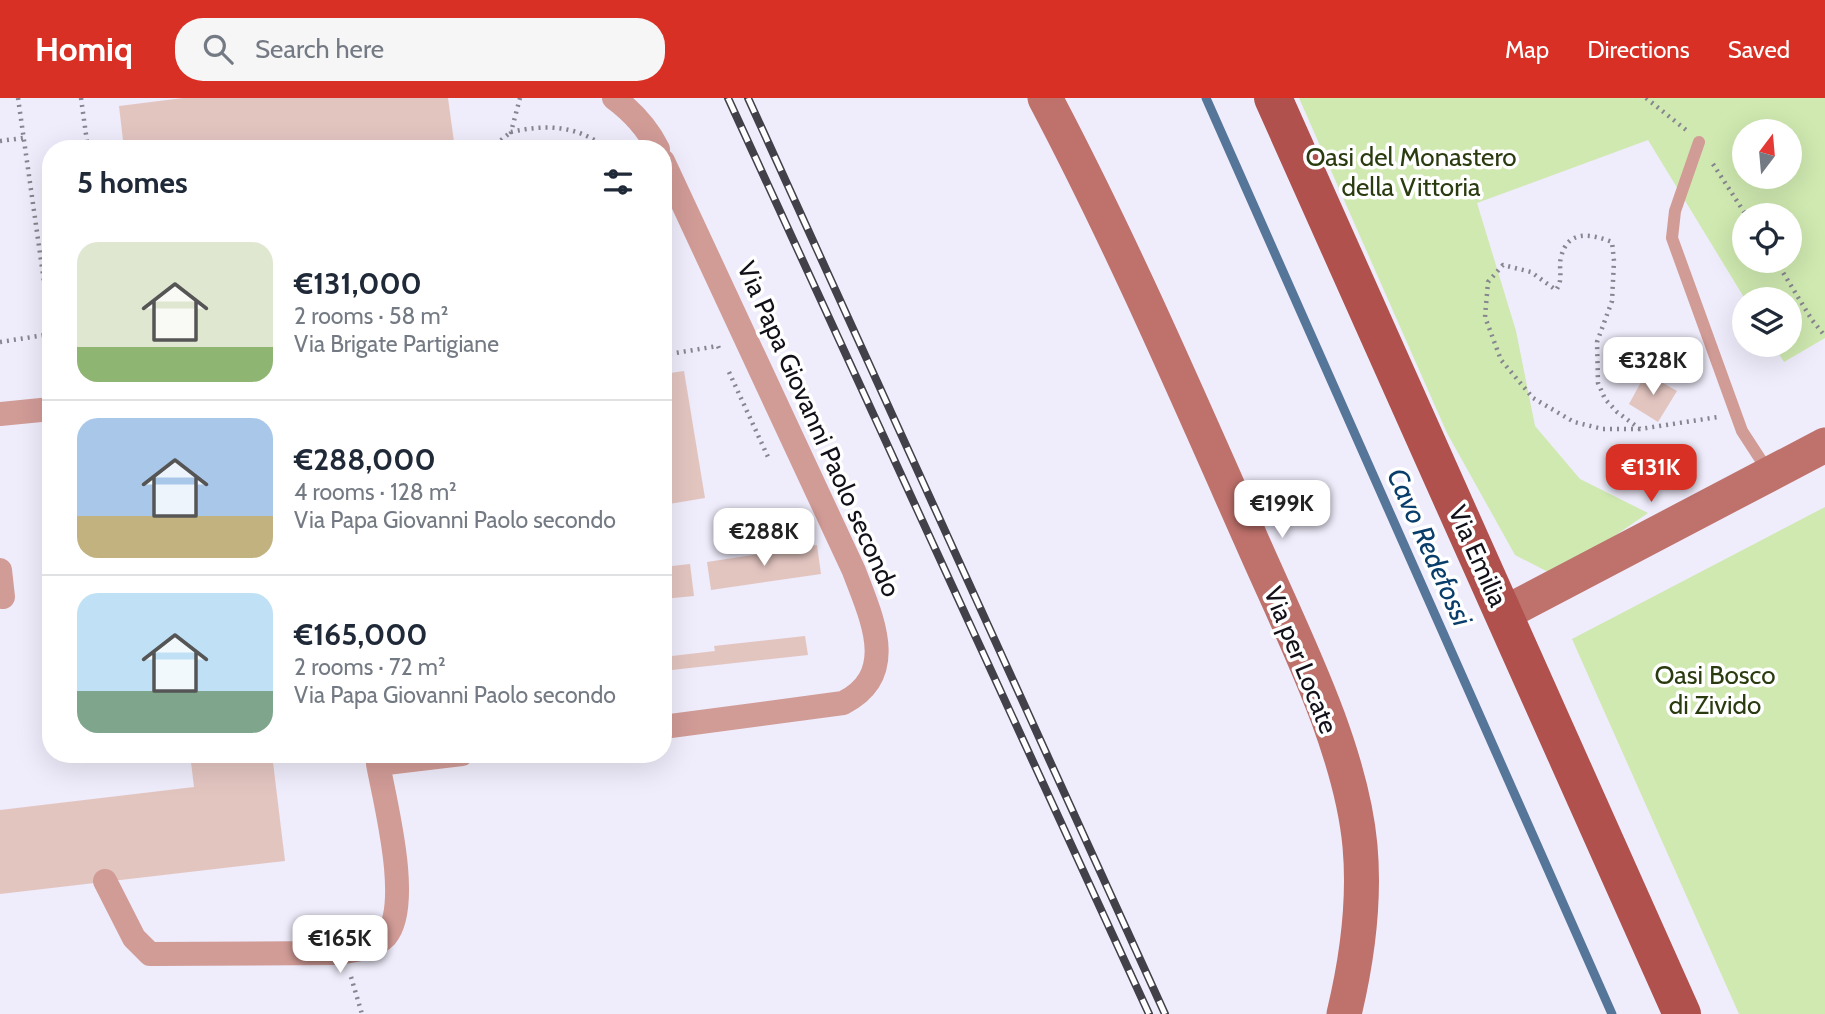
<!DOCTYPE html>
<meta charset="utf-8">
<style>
:root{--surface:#fff;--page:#f6f6f7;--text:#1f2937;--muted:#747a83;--line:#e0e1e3;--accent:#d93025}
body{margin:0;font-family:Cabin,sans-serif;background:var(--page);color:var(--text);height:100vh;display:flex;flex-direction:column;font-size:26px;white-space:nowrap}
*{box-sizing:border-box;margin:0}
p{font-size:23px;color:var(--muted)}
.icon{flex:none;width:38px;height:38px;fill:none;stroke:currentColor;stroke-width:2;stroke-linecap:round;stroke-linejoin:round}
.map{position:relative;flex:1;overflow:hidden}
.panel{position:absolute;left:42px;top:42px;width:630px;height:623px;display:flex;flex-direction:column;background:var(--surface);border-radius:28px;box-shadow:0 7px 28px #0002}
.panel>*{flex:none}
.needle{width:46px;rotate:16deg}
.tools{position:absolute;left:1732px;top:21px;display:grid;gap:14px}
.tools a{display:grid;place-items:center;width:70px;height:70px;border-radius:50%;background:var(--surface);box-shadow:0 7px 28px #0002;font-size:35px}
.price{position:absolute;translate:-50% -60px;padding:0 16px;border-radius:14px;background:#fff;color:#222;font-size:23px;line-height:46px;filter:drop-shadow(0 2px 4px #0008)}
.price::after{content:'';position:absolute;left:50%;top:42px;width:21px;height:16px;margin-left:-10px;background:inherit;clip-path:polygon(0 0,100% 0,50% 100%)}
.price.active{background:var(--accent);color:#fff}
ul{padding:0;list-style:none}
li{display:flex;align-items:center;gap:21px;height:175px;padding:0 35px}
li+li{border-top:2px solid var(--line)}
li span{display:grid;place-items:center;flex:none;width:196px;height:140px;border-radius:21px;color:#555}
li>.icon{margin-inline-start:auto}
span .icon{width:84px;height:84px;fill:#fffc;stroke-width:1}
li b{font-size:30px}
h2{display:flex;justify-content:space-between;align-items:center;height:84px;padding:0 35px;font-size:30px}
header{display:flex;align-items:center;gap:42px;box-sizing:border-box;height:98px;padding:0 35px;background:var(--accent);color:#fff}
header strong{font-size:33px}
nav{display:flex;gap:38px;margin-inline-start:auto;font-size:24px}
.search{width:490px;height:63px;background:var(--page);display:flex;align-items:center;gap:18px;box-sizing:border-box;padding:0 24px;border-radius:28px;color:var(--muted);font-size:26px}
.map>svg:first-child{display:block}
</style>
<header>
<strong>Homiq</strong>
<div class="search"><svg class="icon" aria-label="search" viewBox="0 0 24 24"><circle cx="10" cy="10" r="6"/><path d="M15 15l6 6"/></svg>Search here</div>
<nav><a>Map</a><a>Directions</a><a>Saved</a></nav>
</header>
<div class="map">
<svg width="1825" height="916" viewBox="0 0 1825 916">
<rect width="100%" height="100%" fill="#efecfb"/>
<!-- green -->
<path fill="#cfe9b0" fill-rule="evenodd" d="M1299,0H1825V240L1784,264L1773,247H1790V201H1745L1648,42L1477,105L1516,233L1535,328L1580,381L1648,415L1556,478L1515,457L1447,335ZM1745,33H1790V79H1745ZM1745,117H1790V163H1745Z
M1825,409V916H1739L1572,541Z"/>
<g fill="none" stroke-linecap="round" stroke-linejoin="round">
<!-- stream -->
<path stroke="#557599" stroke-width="9" d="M1206,0L1612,916"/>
</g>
<!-- building -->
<path fill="#e3c5c0" d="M183,0H448L454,44L400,51H124L119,8Z
M684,273L705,400L663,407V276Z
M1646,275L1677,293L1658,324L1629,306Z
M817,447L821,476L711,492L707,464Z
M690,466L694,498L663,501V469Z
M805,538L808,557L663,573V559L715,553L714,548Z
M190,656H272L285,763L0,796V712L194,689Z"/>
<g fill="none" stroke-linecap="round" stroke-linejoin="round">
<!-- path -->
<path stroke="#878590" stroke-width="4.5" stroke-dasharray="2 5" stroke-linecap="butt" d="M18,0L51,233
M81,0L88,51
M520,0L511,34C546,26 578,27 607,51
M1646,0L1686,32
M0,43L23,40
M490,51L511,34
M1713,66L1746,117
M1776,163L1812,222L1825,238
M0,244L51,236
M663,257L718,248L720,253
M729,274L768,359
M1640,331H1603L1574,324L1533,300L1501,262L1485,219L1488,184L1503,167L1531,174L1556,192C1564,181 1558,171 1561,159C1568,131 1591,136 1612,144L1614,163L1612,203L1597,244L1598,285L1605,301L1617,314L1640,331L1718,319
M351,879L362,916"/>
<!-- lane -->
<path stroke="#d19b96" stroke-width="12" d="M1699,44L1675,113L1672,140L1742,333L1768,373"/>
<!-- street -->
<path stroke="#d19b96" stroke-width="24" d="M614,0C633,14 647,29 658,51
M663,63L854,473C871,519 900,576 843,605L663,629
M0,316L51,311
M0,472L3,499
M105,783L134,840L150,856L335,855C351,853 374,851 386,838C412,807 385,704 378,666L462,656"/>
<!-- secondary -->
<path stroke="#bf716c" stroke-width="35" d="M1045,0C1121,144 1185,292 1251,441C1291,533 1351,648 1360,748C1365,804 1357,862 1344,916
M1503,516L1825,347"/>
<!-- primary -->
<path stroke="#b0514d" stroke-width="38" d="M1273,0L1682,916"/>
<defs>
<path id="rail" d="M728,0L1149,916
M748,0L1165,916"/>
</defs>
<!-- rail casing -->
<use href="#rail" stroke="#424049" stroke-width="8"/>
<!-- rail -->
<use href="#rail" stroke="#fff" stroke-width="5" stroke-dasharray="16" stroke-linecap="butt"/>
</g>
<g text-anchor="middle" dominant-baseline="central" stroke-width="7" stroke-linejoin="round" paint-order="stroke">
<!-- park labels -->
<g font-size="26" fill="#2a3b10" stroke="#fff">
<text x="1411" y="59">Oasi del Monastero<tspan x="1411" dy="30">della Vittoria</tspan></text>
<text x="1715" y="577">Oasi Bosco<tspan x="1715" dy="30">di Zivido</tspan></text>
</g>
<!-- street labels -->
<g font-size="26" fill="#121018" stroke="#fff">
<text transform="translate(819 331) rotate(66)">Via Papa Giovanni Paolo secondo</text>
<text transform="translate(1478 458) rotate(66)">Via Emilia</text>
<text transform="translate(1301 562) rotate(68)">Via per Locate</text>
</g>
<!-- water labels -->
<g font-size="28" font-style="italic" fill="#093d6a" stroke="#fff">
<text transform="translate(1430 449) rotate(66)">Cavo Redefossi</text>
</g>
</g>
</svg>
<div class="tools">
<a><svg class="needle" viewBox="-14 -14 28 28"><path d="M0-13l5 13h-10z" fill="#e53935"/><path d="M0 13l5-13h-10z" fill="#747a83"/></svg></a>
<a><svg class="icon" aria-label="locate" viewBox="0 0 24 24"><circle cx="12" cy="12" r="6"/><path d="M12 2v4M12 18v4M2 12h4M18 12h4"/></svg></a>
<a><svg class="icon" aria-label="layers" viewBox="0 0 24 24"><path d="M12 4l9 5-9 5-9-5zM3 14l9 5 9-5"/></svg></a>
</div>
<b class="price" style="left:1653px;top:299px">€328K</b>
<b class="price active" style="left:1651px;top:406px">€131K</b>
<b class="price" style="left:1282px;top:442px">€199K</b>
<b class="price" style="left:764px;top:470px">€288K</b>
<b class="price" style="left:340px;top:877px">€165K</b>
<section class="panel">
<h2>5 homes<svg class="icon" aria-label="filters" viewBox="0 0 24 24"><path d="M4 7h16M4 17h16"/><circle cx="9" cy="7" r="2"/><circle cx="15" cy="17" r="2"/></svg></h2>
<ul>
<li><span style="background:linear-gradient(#dfe7d0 75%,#8fb573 0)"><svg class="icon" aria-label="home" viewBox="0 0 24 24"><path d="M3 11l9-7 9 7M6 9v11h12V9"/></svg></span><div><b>€131,000</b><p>2 rooms · 58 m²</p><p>Via Brigate Partigiane</p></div></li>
<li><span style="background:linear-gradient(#a9c7e8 70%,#c2b280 0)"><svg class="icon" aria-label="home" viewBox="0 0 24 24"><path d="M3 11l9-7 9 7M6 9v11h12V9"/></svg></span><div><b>€288,000</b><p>4 rooms · 128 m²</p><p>Via Papa Giovanni Paolo secondo</p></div></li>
<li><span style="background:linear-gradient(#bfe0f5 70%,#7fa58c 0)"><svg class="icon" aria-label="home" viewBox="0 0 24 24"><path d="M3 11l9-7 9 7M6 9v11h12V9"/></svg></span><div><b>€165,000</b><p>2 rooms · 72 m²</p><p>Via Papa Giovanni Paolo secondo</p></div></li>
</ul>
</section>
</div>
